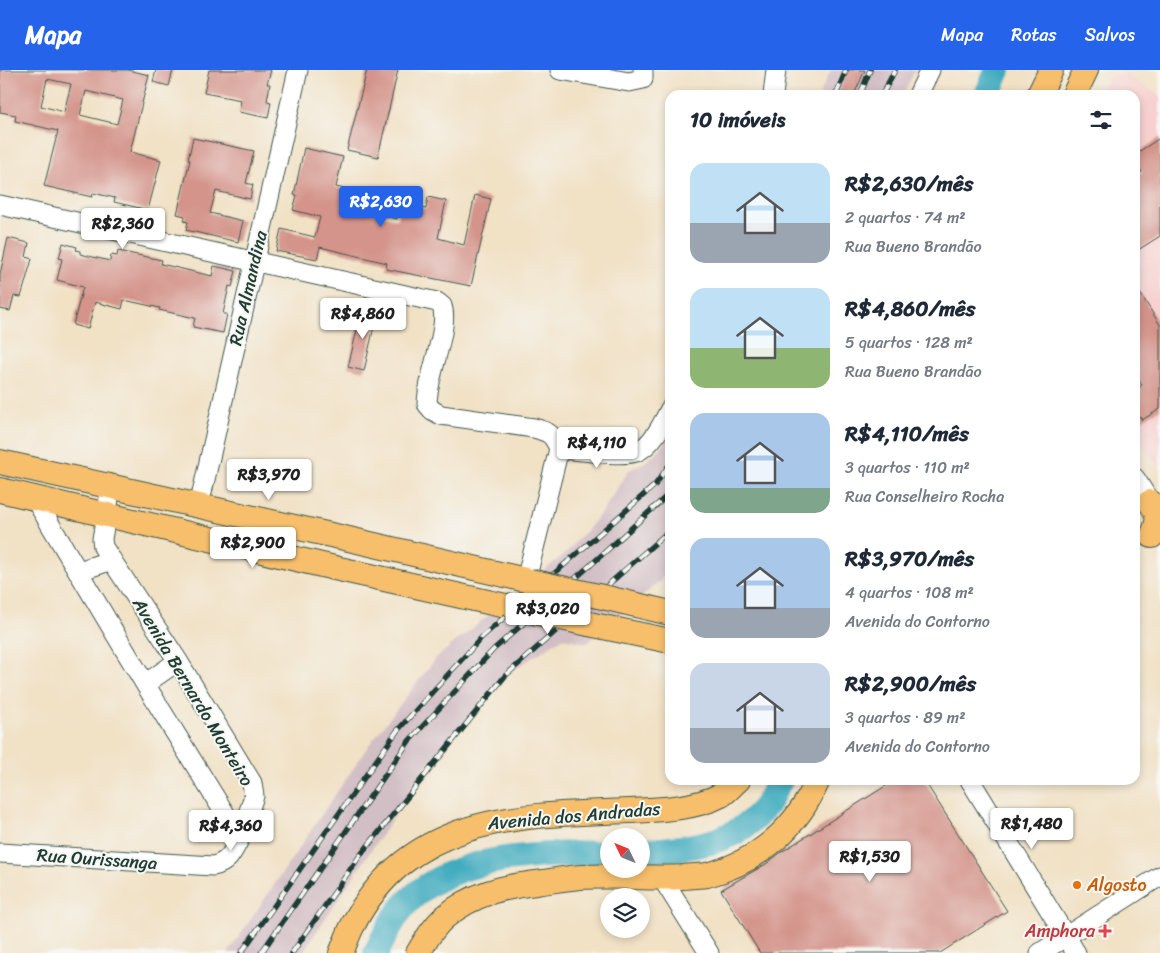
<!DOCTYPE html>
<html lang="pt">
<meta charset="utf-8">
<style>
:root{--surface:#fff;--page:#f6f6f7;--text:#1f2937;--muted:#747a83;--accent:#2563eb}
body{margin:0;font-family:Sriracha,sans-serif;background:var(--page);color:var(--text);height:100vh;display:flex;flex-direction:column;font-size:19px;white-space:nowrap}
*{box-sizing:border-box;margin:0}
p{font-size:16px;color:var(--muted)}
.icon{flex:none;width:28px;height:28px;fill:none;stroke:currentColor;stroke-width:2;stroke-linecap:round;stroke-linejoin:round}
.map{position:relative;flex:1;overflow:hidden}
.sheet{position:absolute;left:665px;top:20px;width:475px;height:695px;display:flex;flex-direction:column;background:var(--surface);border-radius:15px;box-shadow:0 2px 8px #0003}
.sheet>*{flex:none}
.needle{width:32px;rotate:313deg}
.fabs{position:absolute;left:600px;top:758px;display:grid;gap:10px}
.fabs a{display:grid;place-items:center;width:50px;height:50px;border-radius:50%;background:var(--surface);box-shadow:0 2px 8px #0003;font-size:25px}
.price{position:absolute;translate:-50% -42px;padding:0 11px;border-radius:5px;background:#fff;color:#222;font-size:16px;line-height:32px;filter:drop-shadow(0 1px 2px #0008)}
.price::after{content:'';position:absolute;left:50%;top:30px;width:15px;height:11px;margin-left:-8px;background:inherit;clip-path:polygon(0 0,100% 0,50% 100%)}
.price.current{background:var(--accent);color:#fff}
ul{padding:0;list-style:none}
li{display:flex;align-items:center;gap:15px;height:125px;padding:0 25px}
li span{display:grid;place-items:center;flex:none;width:140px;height:100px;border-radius:15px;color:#555}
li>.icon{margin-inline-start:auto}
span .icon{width:60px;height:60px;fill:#fffc;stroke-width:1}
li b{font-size:21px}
h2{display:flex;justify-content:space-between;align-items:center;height:60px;padding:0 25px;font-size:21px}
header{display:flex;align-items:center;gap:30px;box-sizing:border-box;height:70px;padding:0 25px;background:var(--accent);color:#fff}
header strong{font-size:24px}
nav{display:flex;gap:28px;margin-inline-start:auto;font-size:18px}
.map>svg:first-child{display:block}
</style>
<header>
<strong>Mapa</strong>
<nav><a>Mapa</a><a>Rotas</a><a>Salvos</a></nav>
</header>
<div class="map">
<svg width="1160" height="883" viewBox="0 0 1160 883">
<rect width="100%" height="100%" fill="#f6f6f2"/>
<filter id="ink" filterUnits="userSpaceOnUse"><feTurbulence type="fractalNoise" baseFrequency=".02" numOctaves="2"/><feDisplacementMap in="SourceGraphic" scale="10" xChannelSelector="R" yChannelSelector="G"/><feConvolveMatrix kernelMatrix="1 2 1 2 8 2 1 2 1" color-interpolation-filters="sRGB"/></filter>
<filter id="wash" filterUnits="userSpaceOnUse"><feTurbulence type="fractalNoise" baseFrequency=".0096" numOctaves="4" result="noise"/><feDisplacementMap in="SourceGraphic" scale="20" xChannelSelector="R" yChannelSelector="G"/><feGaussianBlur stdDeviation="1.12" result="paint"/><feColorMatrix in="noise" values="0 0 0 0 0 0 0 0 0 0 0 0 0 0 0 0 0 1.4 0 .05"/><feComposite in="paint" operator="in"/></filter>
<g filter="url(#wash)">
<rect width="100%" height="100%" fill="#f1e1c5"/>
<!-- built -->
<path fill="#f7d0cf" d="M1119,4H1126L1160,26V395L1153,390L1135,363V25H1100L1106,11L1112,6Z"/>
<!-- industrial -->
<path fill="#d2bec5" d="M831,0H915L903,25H819Z
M670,364V497L659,512L587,573L562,568L496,612L473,642L423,699L393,748L302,883H228L369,675L437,587L567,482L602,442L629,400L645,392L661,378Z"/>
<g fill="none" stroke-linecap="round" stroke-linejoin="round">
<!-- river -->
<path stroke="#3eaabe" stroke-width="26" d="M987,25L998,0
M641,781C687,779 738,775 767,734C772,726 775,718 780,710
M376,883C384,867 391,851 403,837C451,781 542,786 609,783"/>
</g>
<g id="blocks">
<!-- building -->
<path fill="#d4948b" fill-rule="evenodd" d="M0,0H128L149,5L130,82L161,90L148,140L114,132L115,128L93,123L92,127L44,116L58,61L15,51L16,45L0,42ZM47,9L71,14L64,42L41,36ZM86,21L123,30L117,54L80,45Z
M156,0H173L169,16L153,12Z
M209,0H271L267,14H270L267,31L271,32L268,48L239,42L241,30L204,23Z
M367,0H398L378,87L347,80Z
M848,0H865L854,25H838Z
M193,68L254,81L246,113L253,115L250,129L216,121L210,143L243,151L238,172L186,160L188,152L184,151L185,146L177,144L190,90H188Z
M1160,68V166L1135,182V106L1142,102L1135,90V84Z
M304,78L343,87L336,117L353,121L350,138L397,149L400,134L426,139L428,127L446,131L438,168L464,175L475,125L491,129L471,216L386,199L387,193L320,177L317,189L276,181L281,159L315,167L320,147L293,140L297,125H294Z
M8,168L29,173L26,187L32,189L21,227L14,226L10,241L0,239V204Z
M63,173L77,177L76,180L80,181V184L110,191L111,185L117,186L118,181L162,190L161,194L212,206L214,196L236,201L232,217L229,216L223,244H227L223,263L193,257L195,248L159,240L160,238L124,230L122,239L95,232L88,259L73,255L83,217L57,210L62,189L59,188Z
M1135,215L1160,255V339L1142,350L1135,340V320L1142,315L1135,305Z
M362,239L377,243L364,301L348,297Z
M895,710H924L1007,841L940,883H760L721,820L766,794L783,781Z"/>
</g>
</g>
<g filter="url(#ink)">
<use href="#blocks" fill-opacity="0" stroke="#3e564a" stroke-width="1"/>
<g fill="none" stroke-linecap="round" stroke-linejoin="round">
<defs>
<path id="minor" d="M560,0L629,12L643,9V0
M773,25L776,0
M918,25L930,0
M0,135L437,232L442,236C450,257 427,306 427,334L432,340L441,345L534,358C549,362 553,364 559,379
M559,379C574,380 624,387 636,382C652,376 663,353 670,339
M1135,408L1150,432
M35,429L145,614L240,768L254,726L252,713L178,591L103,477L102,469L111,417
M199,436L298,0
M79,501L112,490
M526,510L559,379
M145,614L178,591
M970,710L1076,883
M0,783L213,796C229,793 233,781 240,768
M662,808L709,883
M1040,883L1160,806"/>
<path id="major" d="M1039,25L1051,0
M1074,25L1086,0
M0,392L340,467L530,511
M0,420L339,499L515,538
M1150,432C1160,446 1159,451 1152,466
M607,528L670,543
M589,554L670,571
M341,883C345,874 348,864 353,855C409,745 520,745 628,741C656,740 695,739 721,725C727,722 732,715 738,710
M418,883C425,871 434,856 445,847C472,824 502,817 536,813C551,811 566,808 581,807C615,805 650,809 684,807C691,806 699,806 707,805C758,792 797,758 818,710"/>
</defs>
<!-- minor casing -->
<use href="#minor" stroke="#3e564a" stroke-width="21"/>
<!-- major casing -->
<use href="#major" stroke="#3e564a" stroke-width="26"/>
<!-- minor -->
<use href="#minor" stroke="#fff" stroke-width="19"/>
<!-- major -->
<use href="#major" stroke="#f7bf6c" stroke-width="24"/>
<defs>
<path id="rail" d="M836,25L846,0
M860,25L870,0
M882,25L895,0
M241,883L397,661L482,567L655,415L670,394
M261,883L409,671L494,579L594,492L670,423
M292,883L359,787L505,606L670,460"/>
</defs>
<!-- rail casing -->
<use href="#rail" stroke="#1f3d34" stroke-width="5.5"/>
<!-- rail -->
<use href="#rail" stroke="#f6f6f2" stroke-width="4" stroke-dasharray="11" stroke-linecap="butt"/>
<defs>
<path id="major-bridge" d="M530,511L607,528
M515,538L589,554"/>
</defs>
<!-- major-bridge casing -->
<use href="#major-bridge" stroke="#3e564a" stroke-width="26" stroke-linecap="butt"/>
<!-- major-bridge -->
<use href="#major-bridge" stroke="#f7bf6c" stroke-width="24"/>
</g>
</g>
<!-- markers -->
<circle fill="#e8710a" stroke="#f6f6f2" stroke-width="2" cx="1077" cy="815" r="5"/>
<path fill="#e0444e" stroke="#f6f6f2" stroke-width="2" d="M1102.5 853.5h5v5h5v5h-5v5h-5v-5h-5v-5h5z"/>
<g text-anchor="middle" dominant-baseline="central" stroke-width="4" stroke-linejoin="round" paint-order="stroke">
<!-- street labels -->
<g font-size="18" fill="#1f3d34" stroke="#f6f6f2">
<text transform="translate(248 218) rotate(-77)">Rua Almandina</text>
<text transform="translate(193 622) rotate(59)">Avenida Bernardo Monteiro</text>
<text transform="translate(574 746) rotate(-5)">Avenida dos Andradas</text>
<text transform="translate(97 789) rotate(4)">Rua Ourissanga</text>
</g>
<!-- food labels -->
<g font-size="18" fill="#c56008" stroke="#f6f6f2" text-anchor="start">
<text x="1087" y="815">Algosto</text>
</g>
<!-- health labels -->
<g font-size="18" fill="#be3a42" stroke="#f6f6f2" text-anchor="end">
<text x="1095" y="861">Amphora</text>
</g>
</g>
</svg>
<div class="fabs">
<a><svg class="needle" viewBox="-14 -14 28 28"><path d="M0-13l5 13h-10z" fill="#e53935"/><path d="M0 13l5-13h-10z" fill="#747a83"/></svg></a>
<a><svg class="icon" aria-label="layers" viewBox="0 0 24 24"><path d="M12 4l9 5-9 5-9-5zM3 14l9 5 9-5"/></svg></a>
</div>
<b class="price current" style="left:381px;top:158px">R$2,630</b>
<b class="price" style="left:123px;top:180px">R$2,360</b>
<b class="price" style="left:363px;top:270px">R$4,860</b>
<b class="price" style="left:597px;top:399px">R$4,110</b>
<b class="price" style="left:269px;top:431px">R$3,970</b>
<b class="price" style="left:253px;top:499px">R$2,900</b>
<b class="price" style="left:548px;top:565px">R$3,020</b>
<b class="price" style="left:1032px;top:780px">R$1,480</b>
<b class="price" style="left:231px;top:782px">R$4,360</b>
<b class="price" style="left:870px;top:813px">R$1,530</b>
<section class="sheet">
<h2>10 imóveis<svg class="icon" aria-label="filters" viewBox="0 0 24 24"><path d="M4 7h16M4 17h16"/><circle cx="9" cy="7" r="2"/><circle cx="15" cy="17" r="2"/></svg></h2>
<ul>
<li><span style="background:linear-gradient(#bfe0f5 60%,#9aa5b1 0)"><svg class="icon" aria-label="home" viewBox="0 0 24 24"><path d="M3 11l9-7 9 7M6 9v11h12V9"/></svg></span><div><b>R$2,630/mês</b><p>2 quartos · 74 m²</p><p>Rua Bueno Brandão</p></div></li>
<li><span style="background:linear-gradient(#bfe0f5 60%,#8fb573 0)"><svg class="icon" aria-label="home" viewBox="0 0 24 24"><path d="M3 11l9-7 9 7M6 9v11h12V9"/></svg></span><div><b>R$4,860/mês</b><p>5 quartos · 128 m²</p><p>Rua Bueno Brandão</p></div></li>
<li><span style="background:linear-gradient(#a9c7e8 75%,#7fa58c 0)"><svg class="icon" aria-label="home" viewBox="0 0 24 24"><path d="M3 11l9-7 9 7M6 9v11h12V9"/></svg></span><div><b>R$4,110/mês</b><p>3 quartos · 110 m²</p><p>Rua Conselheiro Rocha</p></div></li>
<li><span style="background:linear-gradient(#a9c7e8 70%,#9aa5b1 0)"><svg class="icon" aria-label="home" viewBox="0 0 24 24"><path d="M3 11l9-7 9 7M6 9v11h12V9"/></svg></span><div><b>R$3,970/mês</b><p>4 quartos · 108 m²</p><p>Avenida do Contorno</p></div></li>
<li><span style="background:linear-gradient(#c9d6e8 65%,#9aa5b1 0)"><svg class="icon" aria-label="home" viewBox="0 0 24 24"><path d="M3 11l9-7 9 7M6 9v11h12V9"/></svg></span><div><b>R$2,900/mês</b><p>3 quartos · 89 m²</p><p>Avenida do Contorno</p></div></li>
</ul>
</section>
</div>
